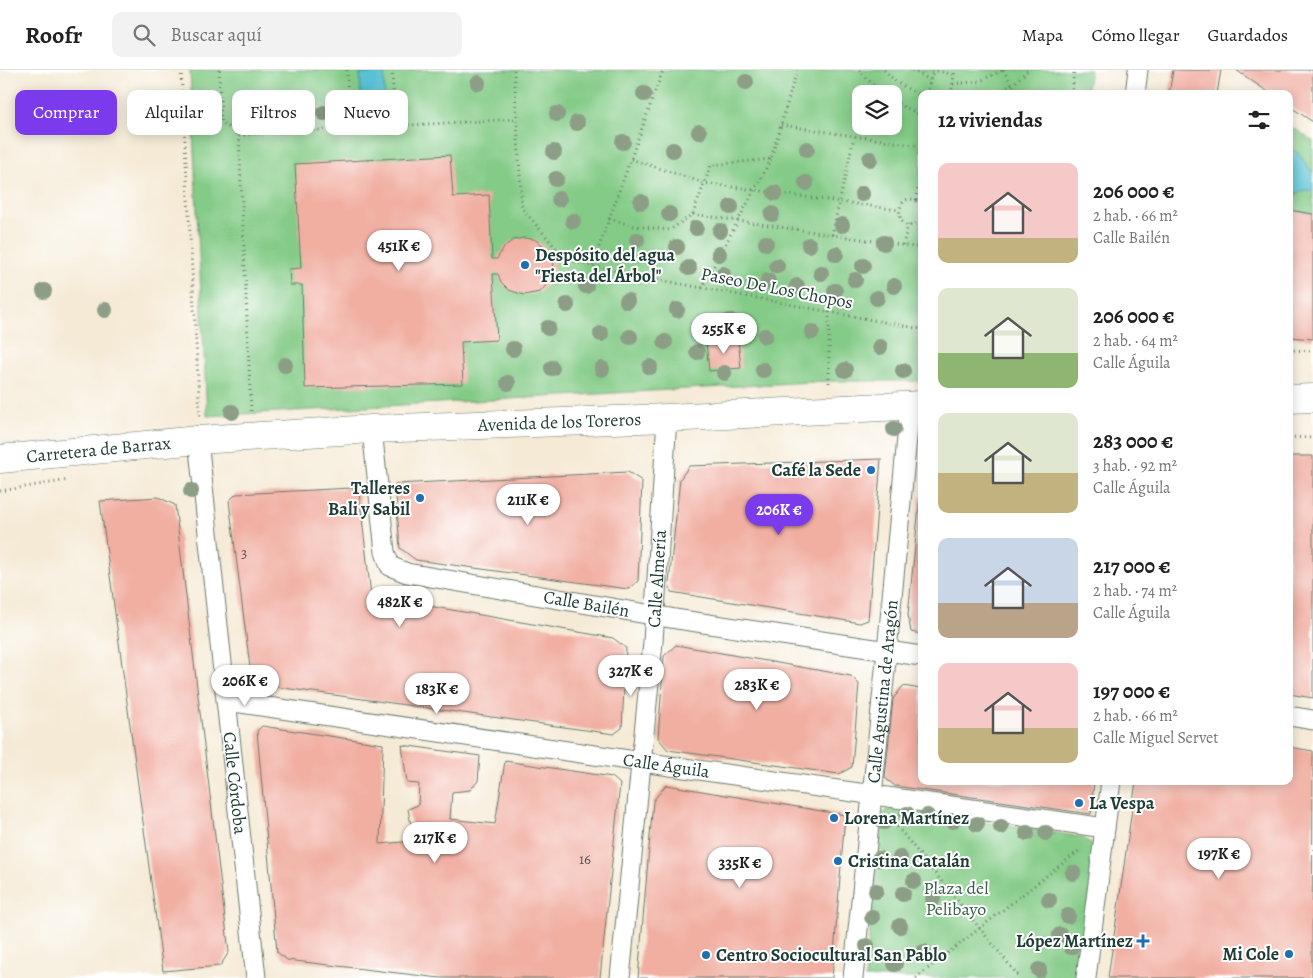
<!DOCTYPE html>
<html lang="es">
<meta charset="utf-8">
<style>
:root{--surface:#fff;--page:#f2f2f2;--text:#222;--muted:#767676;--line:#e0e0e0;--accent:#7c3aed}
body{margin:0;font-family:Alegreya,serif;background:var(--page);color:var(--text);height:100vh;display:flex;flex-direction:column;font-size:19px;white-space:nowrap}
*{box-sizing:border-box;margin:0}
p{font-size:16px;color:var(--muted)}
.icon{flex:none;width:28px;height:28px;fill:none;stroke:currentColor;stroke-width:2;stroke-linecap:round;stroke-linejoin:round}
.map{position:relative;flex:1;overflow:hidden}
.side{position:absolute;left:918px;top:20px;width:375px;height:695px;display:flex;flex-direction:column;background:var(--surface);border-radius:10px;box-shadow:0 2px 12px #0003}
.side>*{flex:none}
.hud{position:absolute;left:15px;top:20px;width:475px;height:45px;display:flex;gap:10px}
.controls{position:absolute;left:852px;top:15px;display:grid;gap:10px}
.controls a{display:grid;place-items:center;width:50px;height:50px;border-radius:10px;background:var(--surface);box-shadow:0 2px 12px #0003;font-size:25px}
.price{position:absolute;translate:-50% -42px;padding:0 11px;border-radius:18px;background:#fff;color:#222;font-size:16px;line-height:32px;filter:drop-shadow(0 1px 2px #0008)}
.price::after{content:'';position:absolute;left:50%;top:30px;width:15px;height:11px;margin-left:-8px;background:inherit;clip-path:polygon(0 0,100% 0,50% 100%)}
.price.active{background:var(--accent);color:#fff}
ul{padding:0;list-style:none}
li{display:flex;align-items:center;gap:15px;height:125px;padding:0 20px}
li span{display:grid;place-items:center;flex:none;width:140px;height:100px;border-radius:10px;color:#555}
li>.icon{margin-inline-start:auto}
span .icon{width:60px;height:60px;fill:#fffc;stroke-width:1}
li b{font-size:21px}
h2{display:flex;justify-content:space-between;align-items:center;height:60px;padding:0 20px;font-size:21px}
.pill{padding:0 18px;border-radius:10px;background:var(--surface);box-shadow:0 2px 12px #0003;font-size:18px;line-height:45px}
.pill.active{background:var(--accent);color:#fff}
header{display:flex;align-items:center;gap:30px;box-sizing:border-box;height:70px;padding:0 25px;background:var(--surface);border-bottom:1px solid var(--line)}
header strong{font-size:24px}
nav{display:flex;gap:28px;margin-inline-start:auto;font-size:18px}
.search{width:350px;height:45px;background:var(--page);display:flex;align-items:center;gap:12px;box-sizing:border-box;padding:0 18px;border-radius:10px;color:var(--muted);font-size:19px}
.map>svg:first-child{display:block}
</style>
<header>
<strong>Roofr</strong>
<div class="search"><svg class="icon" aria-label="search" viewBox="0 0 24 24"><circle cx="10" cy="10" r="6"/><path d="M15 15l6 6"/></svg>Buscar aquí</div>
<nav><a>Mapa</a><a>Cómo llegar</a><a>Guardados</a></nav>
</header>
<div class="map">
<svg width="1313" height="908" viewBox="0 0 1313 908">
<rect width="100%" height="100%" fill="#fff"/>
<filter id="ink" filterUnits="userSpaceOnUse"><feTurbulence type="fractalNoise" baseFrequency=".02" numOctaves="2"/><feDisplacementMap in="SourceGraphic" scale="10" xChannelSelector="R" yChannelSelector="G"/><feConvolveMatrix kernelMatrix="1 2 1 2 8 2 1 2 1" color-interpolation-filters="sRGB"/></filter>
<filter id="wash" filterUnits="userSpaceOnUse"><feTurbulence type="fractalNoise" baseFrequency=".0096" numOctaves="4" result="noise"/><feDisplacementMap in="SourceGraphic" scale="20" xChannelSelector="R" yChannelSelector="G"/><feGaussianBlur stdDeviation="1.12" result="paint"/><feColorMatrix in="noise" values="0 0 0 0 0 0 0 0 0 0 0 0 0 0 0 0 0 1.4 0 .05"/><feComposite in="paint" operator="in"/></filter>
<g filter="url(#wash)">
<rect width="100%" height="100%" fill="#f5ead5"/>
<!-- green -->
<path fill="#83cb86" stroke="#51845d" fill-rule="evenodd" d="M190,0H1090L1086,24H921V311H829L207,346ZM861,24H894V56H861Z
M1289,55L1313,71V102C1304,95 1301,85 1289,79Z
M1308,119L1313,121V144L1289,140V127Z
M892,738L1082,767L1090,773L1095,783L1079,908H865L881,748L885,741Z"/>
<!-- water -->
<path fill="#58c1d4" stroke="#3c7f84" d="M384,3L385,52L362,53L360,4Z
M1289,79C1303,83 1303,94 1313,102V121C1304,118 1297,124 1289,127Z"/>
<g id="blocks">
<!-- building -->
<path fill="#f1afa2" d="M1173,0H1221L1217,24H1169Z
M1236,0H1313V52L1289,36V24H1271Z
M450,85L453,127L489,125L492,189H497L504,177L513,170L524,168L534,169L548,179L553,188L554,199L551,210L540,222L524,225L509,220L501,212L498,204H493L497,270L461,272L463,314L305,318L302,215H290L289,199L301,198L295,94Z
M1289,140L1313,144V269L1289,267Z
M738,269L741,298L709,301L706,272Z
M1289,386H1313V628L1289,624Z
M881,389L868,550L860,553L671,522L669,512L680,409L689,396Z
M628,402L642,411L638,511L628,519L416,490L400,478L395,414Z
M352,418L359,422L371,526L613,568L626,578L622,658L614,664L262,615L251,605L229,431L236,424Z
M920,426H921V564L911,562L908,545Z
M158,427L175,435L229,882L220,896L163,901L100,431Z
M676,575L851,606L859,614L852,697L839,704L668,680L658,668L664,586Z
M903,616L921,619V711H1094L1091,744L895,716L885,708L893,629Z
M262,656L383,674L380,774L414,771L408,739L418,735L419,714L407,713L402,675L480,686L478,711L470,720L452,722L450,749L495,754L505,691L612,707L620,714L600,908H440L287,890L277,882L257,661Z
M1289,677L1313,681L1312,908H1108L1136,711H1289Z
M666,715L845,745L832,908H638L653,731Z"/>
</g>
</g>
<g filter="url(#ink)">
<use href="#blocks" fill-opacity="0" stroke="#6a7a6c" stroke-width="1"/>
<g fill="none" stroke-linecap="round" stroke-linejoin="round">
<defs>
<g id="street">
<path d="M1135,24L1138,0"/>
<path id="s1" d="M372,359L385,482L390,496L407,503L676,549L921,586"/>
<path id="s2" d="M198,370L256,908"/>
<path id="s3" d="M227,631L642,692L1105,758"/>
<path d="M1289,646L1313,650"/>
<path id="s4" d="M620,908L653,572L667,348"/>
<path id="s5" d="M853,908L887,581L910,336"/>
<path d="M1086,908L1111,711"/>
</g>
<g id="primary">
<path d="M1289,329L1313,328"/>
<path id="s6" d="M198,370L372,359L667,348L921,335"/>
</g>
<g id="highway">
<path id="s7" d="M0,389L198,370"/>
</g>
</defs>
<!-- street casing -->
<use href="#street" stroke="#6a7a6c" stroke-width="21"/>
<!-- primary casing -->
<use href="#primary" stroke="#6a7a6c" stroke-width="29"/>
<!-- highway casing -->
<use href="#highway" stroke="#6a7a6c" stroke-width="29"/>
<!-- path -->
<path stroke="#6a7a6c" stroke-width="3" stroke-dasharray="1 4" stroke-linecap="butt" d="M181,0L200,346
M219,0L221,51L239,66
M347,0L348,58
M392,0L395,56
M514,0L522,138L566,190L628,204L921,259
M859,0L882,24
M884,0L896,12L921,26
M912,0L930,10
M932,0L955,5
M1003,0L1018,24
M953,14L980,11L1003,0
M927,24L933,0
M951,24L955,0
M994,24L1012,15L1028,0
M1072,24L1074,0
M894,32L921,45
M781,55L921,76
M631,89L704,113L899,140
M916,130L921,102
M921,134C894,112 891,172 921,151
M693,144L921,178
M609,149L634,156L670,160L693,144L711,95L771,89L797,0
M832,165L854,67
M903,175L908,155
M592,196L663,0
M702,218L771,89
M829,242V316
M1289,280L1313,281
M251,341L239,66L252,64L517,49
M1289,367L1313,368
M0,421L69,410
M891,749L1020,908
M916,908L1081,779"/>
<!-- street -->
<use href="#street" stroke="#fff" stroke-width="19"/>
<!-- primary -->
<use href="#primary" stroke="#fff" stroke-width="28"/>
<!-- highway -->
<use href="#highway" stroke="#fff" stroke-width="28"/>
</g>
<!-- trees -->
<g fill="#8d9e87">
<circle cx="746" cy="12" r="8"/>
<circle cx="478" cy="13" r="8"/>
<circle cx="644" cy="24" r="8"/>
<circle cx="349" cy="36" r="8"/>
<circle cx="324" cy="43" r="8"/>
<circle cx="391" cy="43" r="8"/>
<circle cx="557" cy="44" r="8"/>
<circle cx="577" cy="53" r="8"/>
<circle cx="699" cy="62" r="8"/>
<circle cx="623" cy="72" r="8"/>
<circle cx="807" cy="79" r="8"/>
<circle cx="673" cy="80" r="8"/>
<circle cx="554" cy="82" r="8"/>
<circle cx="870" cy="89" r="8"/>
<circle cx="556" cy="109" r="8"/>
<circle cx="806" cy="113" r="8"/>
<circle cx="775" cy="123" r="8"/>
<circle cx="862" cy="124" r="8"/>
<circle cx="559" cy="129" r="8"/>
<circle cx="641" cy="132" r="8"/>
<circle cx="731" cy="137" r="8"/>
<circle cx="669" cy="144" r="8"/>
<circle cx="772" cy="144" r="8"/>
<circle cx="573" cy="151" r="8"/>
<circle cx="842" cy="155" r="8"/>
<circle cx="696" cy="158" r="8"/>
<circle cx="720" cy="161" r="8"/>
<circle cx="637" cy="170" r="8"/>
<circle cx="766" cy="173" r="8"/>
<circle cx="884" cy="173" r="8"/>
<circle cx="809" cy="175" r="8"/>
<circle cx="677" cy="177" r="8"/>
<circle cx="719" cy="184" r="8"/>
<circle cx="836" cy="184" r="8"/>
<circle cx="651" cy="189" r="8"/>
<circle cx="777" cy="196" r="8"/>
<circle cx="863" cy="196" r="8"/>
<circle cx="689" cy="198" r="8"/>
<circle cx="821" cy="203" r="8"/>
<circle cx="723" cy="204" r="8"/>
<circle cx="855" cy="210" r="8"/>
<circle cx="768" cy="211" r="8"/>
<circle cx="586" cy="216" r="8"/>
<circle cx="797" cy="216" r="8"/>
<circle cx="894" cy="216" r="8"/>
<circle cx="44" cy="221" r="8"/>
<circle cx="835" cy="221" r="8"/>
<circle cx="877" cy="228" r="8"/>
<circle cx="627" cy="231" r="8"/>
<circle cx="567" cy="235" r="8"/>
<circle cx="105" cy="240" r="8"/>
<circle cx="677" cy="240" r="8"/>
<circle cx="730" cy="251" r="8"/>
<circle cx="548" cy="258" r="8"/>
<circle cx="812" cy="262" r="8"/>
<circle cx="601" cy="264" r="8"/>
<circle cx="765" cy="266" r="8"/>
<circle cx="630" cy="267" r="8"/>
<circle cx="665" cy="272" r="8"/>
<circle cx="880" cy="277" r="8"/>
<circle cx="513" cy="279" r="8"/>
<circle cx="697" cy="282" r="8"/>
<circle cx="285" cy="295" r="8"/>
<circle cx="650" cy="297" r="8"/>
<circle cx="552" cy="298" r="8"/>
<circle cx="602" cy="299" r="8"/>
<circle cx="763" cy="300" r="8"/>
<circle cx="845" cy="300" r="8"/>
<circle cx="903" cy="301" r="8"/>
<circle cx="724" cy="303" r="8"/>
<circle cx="508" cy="313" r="8"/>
<circle cx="232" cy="342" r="8"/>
<circle cx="894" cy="359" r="8"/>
<circle cx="191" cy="421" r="8"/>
<circle cx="907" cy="744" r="8"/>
<circle cx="927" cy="746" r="8"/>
<circle cx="952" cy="751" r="8"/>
<circle cx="884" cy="752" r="8"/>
<circle cx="977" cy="754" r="8"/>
<circle cx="1001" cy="757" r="8"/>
<circle cx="1027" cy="763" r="8"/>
<circle cx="1046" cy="763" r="8"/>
<circle cx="900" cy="788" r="8"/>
<circle cx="879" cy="789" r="8"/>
<circle cx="1073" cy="803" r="8"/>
<circle cx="914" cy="811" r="8"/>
<circle cx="876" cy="821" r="8"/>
<circle cx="903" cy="824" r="8"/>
<circle cx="933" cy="829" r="8"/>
<circle cx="1049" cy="830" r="8"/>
<circle cx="1068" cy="846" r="8"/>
<circle cx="872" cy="847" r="8"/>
<circle cx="900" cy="856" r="8"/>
<circle cx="1060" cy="865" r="8"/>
<circle cx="867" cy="876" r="8"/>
<circle cx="1071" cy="877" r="8"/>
<circle cx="924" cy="882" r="8"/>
<circle cx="895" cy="894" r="8"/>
<circle cx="1039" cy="900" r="8"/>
</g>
</g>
<!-- markers -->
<g fill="#1f6fb2" stroke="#fff" stroke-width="2">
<circle cx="525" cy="195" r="5"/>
<circle cx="871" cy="400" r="5"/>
<circle cx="420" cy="428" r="5"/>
<circle cx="1079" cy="733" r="5"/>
<circle cx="834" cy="748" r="5"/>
<circle cx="838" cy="791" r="5"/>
<path d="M1140.5 863.5h5v5h5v5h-5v5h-5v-5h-5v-5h5z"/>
<circle cx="1289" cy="884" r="5"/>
<circle cx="706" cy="885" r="5"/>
</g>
<g text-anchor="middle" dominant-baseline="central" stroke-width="4" stroke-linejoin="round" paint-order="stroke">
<!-- number labels -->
<g font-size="15" fill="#545a50">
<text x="244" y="483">3</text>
<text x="585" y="789">16</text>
</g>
<!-- poi labels -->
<g font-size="18" font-weight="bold" fill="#1f3d34" stroke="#fff" text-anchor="start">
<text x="535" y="185">Despósito del agua<tspan x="535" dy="21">"Fiesta del Árbol"</tspan></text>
<text x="861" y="400" text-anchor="end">Café la Sede</text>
<text x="410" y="418" text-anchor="end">Talleres<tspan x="410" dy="21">Bali y Sabil</tspan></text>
<text x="1089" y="733">La Vespa</text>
<text x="844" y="748">Lorena Martínez</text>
<text x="848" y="791">Cristina Catalán</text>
<text x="1133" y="871" text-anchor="end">López Martínez</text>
<text x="1279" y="884" text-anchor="end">Mi Cole</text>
<text x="716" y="885">Centro Sociocultural San Pablo</text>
</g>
<!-- street labels -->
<g font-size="18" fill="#1f3d34" stroke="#fff">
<text transform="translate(777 218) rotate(11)">Paseo De Los Chopos</text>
<text stroke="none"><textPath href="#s6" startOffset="362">Avenida de los Toreros</textPath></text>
<text stroke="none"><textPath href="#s7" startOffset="99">Carretera de Barrax</textPath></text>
<text stroke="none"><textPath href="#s4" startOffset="401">Calle Almería</textPath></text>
<text stroke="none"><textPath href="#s1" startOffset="339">Calle Bailén</textPath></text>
<text stroke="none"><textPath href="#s5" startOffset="288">Calle Agustina de Aragón</textPath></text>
<text stroke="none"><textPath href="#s3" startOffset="444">Calle Águila</textPath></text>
<text stroke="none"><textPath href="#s2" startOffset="345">Calle Córdoba</textPath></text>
</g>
<!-- park labels -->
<g font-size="18" fill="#386048" stroke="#fff">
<text x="956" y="818">Plaza del<tspan x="956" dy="21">Pelibayo</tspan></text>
</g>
</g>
</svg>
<div class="controls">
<a><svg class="icon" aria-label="layers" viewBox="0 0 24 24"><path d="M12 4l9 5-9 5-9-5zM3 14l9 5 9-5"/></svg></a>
</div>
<b class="price" style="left:399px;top:202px">451K €</b>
<b class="price" style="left:724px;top:285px">255K €</b>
<b class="price" style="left:528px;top:456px">211K €</b>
<b class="price active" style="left:779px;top:466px">206K €</b>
<b class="price" style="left:400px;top:558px">482K €</b>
<b class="price" style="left:631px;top:627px">327K €</b>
<b class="price" style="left:245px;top:637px">206K €</b>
<b class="price" style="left:757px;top:641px">283K €</b>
<b class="price" style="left:437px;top:645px">183K €</b>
<b class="price" style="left:435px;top:794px">217K €</b>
<b class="price" style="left:1219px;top:810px">197K €</b>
<b class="price" style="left:740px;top:819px">335K €</b>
<div class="hud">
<a class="pill active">Comprar</a>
<a class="pill">Alquilar</a>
<a class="pill">Filtros</a>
<a class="pill">Nuevo</a>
</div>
<section class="side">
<h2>12 viviendas<svg class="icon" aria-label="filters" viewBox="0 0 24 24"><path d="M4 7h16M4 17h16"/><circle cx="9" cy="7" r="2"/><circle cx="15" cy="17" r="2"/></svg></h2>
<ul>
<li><span style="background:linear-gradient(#f6c9c9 75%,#c2b280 0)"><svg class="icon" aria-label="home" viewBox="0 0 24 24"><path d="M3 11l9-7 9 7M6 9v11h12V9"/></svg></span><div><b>206 000 €</b><p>2 hab. · 66 m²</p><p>Calle Bailén</p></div></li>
<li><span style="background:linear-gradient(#dfe7d0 65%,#8fb573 0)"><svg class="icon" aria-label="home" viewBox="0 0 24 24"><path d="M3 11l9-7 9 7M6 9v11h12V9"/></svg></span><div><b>206 000 €</b><p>2 hab. · 64 m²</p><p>Calle Águila</p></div></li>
<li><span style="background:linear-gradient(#dfe7d0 60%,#c2b280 0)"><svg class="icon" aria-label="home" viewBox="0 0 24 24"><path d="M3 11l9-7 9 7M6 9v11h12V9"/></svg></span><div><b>283 000 €</b><p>3 hab. · 92 m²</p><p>Calle Águila</p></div></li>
<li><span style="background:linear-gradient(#c9d6e8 65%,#b9a48a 0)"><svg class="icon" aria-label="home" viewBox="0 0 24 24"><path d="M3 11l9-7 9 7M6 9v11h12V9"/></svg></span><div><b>217 000 €</b><p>2 hab. · 74 m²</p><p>Calle Águila</p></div></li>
<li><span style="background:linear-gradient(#f6c9c9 65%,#c2b280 0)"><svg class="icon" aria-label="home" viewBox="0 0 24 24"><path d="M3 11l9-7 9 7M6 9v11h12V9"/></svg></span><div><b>197 000 €</b><p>2 hab. · 66 m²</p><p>Calle Miguel Servet</p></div></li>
</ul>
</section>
</div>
